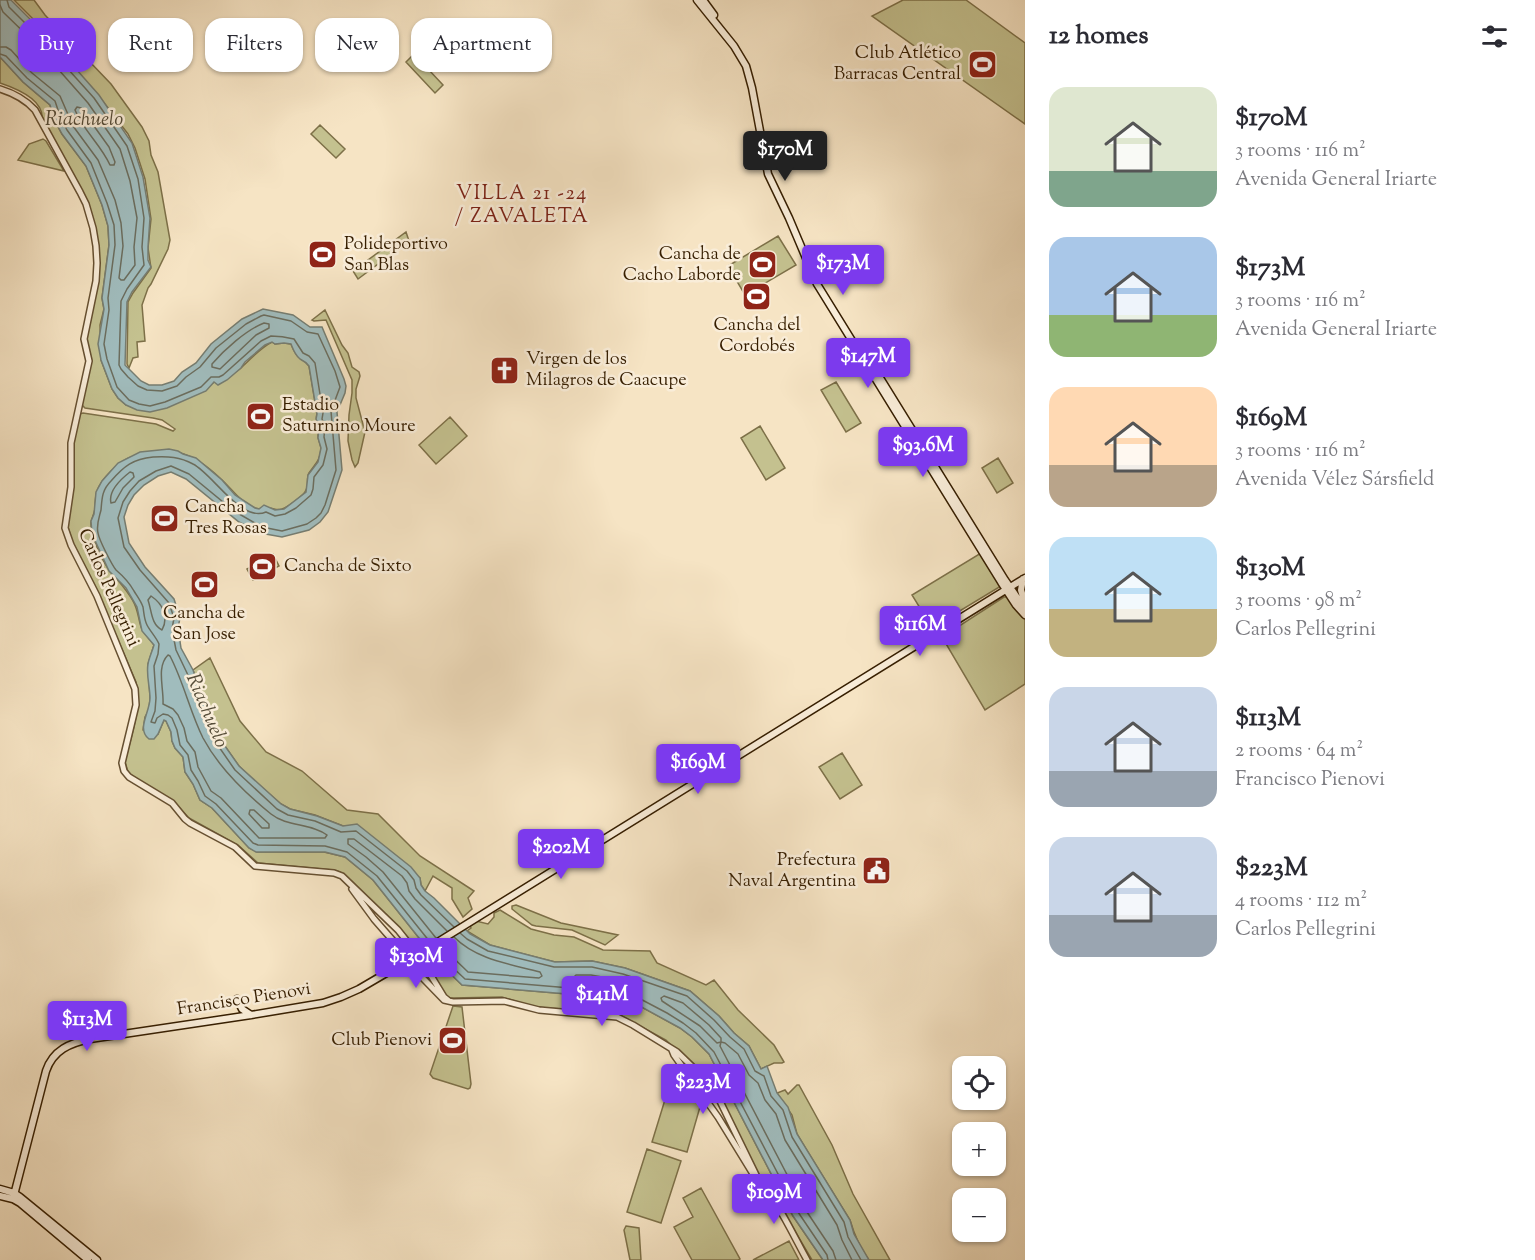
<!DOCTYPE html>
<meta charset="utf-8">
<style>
:root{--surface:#fff;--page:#f2f2f3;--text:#2b2b33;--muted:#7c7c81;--accent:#7c3aed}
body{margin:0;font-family:"Sorts Mill Goudy",serif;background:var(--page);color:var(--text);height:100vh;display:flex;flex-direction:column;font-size:22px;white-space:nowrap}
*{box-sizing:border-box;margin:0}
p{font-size:20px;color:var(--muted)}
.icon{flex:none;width:33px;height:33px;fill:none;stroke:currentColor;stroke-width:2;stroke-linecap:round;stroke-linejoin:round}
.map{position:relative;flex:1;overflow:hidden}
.panel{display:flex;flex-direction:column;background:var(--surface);width:510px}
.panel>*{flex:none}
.hud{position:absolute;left:18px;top:18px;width:570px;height:54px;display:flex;gap:12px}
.fabs{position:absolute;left:952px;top:1056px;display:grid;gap:12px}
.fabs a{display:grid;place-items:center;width:54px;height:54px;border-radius:12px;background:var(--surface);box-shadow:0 2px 4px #0004;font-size:30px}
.price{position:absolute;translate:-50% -51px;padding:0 14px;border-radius:6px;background:var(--accent);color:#fff;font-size:20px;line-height:39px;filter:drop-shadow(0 2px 3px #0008)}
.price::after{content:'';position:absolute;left:50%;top:36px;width:18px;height:14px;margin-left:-9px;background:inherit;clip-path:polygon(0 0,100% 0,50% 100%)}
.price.current{background:#222;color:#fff}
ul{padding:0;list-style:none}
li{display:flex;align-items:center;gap:18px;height:150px;padding:0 24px}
li span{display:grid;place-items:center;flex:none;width:168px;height:120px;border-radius:18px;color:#555}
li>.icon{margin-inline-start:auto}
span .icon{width:72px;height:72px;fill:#fffc;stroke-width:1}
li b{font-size:26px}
h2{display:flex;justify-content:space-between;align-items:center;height:72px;padding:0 24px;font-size:26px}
.tag{padding:0 21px;border-radius:18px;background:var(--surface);box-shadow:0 2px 4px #0004;font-size:21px;line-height:54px}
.tag.current{background:var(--accent);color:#fff}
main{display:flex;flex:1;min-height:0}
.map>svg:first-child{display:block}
</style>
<main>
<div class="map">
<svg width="1025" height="1260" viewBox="0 0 1025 1260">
<rect width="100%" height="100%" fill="#f6e4c4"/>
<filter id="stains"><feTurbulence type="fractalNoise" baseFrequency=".00333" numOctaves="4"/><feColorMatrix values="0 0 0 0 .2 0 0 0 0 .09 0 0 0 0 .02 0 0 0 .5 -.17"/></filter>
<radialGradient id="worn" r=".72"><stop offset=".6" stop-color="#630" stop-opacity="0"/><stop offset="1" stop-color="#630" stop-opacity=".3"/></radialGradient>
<!-- green -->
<path fill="#c4c18f" stroke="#7d7048" stroke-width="1.5" d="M14,0H34L45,15L111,84L142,127L149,141L151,155L158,172L170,240L168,249L151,284L148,288L142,305L145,341L137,342L138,357L133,358L129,368L127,364L128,302L133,293L151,268L148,248L151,219L145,179L135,148L128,134L108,108L36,22Z
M903,0H966L1025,43V124L872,16Z
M414,54L443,85L435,93L406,62Z
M0,57L23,82L50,105L55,121L62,134L86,166L102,205L108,226L109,245L102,298L104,309L100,325L101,360L112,389L118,398L126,405L205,391C215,376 231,378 242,367C252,358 260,348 272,342L275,344L284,343L291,344C293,349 295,355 300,358C304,361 306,361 309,366L317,414C315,420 318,421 319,427C319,428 318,435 318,436C318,440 321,445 321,449C320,461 315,464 309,473C306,478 309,485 306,490C304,496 287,507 282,509C276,511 274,508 269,508C264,507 260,510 255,508C240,502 232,489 221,479C192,451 169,444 131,457C119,461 101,479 97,491C95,497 95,504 95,509C94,514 92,518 91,522C90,534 103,564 111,572C119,582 127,590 133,601C138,609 138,618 141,627C143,633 150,639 154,645L148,664L150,698L149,710L145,717L143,730L158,734L164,720L166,721L171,732L172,741L175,748L183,757L185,772L193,784L200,800L212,808L249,848L257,852H324L345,857L373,880L423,943L411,950L408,940L340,872L333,870L258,863L238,845L189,818L176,804L134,777L128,772L125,762C131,736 142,708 136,682L94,584L72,541L68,527V517L72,497L74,442L79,414L83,413L156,424L173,431L175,429L162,420L153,418L85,408L81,404L89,366L86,342L98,264L89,208L42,119C44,99 15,88 0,83Z
M320,125L345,149L336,158L311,134Z
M43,139L46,141L64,171L18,160L29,144Z
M406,232L409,241L358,279L353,271Z
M778,236L796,265L745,295L728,266Z
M325,310L342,345L348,353L352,367L359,372L360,376L356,389V398L365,432L358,463L355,467L352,460L348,441L349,415L352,393V380L326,320L314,321L312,320Z
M836,382L861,423L846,432L821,390Z
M450,417L467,436L436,464L419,445Z
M760,426L785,468L766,480L741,438Z
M998,458L1013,483L997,493L982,468Z
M981,553L1001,586L935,626H931L912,595Z
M273,554L279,566L253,580L247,569Z
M1004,597H1009L1025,620V684L985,710L942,637Z
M210,658L240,721L266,752L302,771L347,810L378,814L420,856L474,891L468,898L472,909L463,917L452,899V888L433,876L425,891L421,885L420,878L343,826L315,815L290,809L281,804L251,778L239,766L215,732L193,670Z
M842,753L862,785L840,799L819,767Z
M516,905L561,923L618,935L605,945L572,930L536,926L532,925L512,909V906Z
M500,910L531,929L554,935L574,937L603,950L650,951L657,963L706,985L714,980L738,1010L774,1045L784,1062L782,1063H774L761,1069L749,1046L734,1033L719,1016L690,991L625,968L592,961L555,962L490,945L467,931L471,928L470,925L476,921L488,924L494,917V913Z
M430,954L462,985L627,999L680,1028L692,1037L709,1054L793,1216L823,1260H812L780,1206L760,1179L716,1091L666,1040L616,1013L535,1007L502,997L451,998L447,997L432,975L419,960Z
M453,1006L462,1007L471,1084L470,1088L468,1089L433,1078L430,1074Z
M797,1085H799L832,1145L853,1194L890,1260H869C860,1248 854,1234 850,1220L806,1149L797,1134L792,1115L777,1093L785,1090L788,1094Z
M668,1090L702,1100L687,1152L652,1142Z
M647,1149L681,1161L661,1223L627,1212Z
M701,1188L740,1259L738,1260H692L674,1227L693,1217L683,1198Z
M626,1226L639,1228L641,1260H630L624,1230Z
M789,1241L799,1260H753Z"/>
<!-- water -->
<path fill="#a0bcbd" stroke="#767d71" stroke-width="1.5" d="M0,0H11L46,35L99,95L132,143L143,177L150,218L148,247V260L151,267L132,292L127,302L125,365L141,381L149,385H162L174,381L182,372L196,363L211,344L242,319L263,309L293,315L310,327H322L344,379L346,386L345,393L337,412L342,470L328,512L320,522L309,530L282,537L260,533L239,522L186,479L171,472L158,476L144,485L134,495L128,505L124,517L129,543L145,567L174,599L180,618L178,628L181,648L193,670L215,732L239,766L281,804L290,809L317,816L343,826L357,824L411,867L420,878L421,885L425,891L434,898L470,934L490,945L555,962L592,961L625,968L690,991L719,1016L734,1033L749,1046L761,1069L767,1066L777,1093L788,1107L797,1134L850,1220L854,1234L869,1260H823L793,1216L709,1054L692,1037L680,1028L627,999L462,985L430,954L423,943L373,880L345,857L325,852H256L249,848L212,808L200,800L193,784L185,772L183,757L175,748L172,741L171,732L166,721L164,720L158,734L154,739H149C136,729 150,712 150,698C150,687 146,675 148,664C149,658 152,652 154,645L142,631L137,607L126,588L109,571L92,534L91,521L94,514L96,492L102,481L118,463L140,452L169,449L178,451L183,454L196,458L222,480L235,495L255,508L259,509L264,505L275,510L284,509L306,492L308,475L318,462L321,448L318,438L319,427L316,419L317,414L309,366C306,362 304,361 300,359C295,355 293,349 291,344L284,343L275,344L272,342L265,345L245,362L241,368L227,380L218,385L214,382L206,391L167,408L150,412L137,410L126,405L118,398L112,389L101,360L98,344L104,309L102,298L109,245L108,226L102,205L86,166L62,134L55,121L50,105L23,82L0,57Z"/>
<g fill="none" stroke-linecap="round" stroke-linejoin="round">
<!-- shore -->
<path stroke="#6b6d5e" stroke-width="1.5" d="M7,0L9,7L41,39L94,98L127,146L138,179L144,218L142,247L144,265L127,289L121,301L119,365L121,369L128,377L138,386L147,390L162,391L177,386L186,377L200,367L216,348L246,324L261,316L264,315L291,321L307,332L318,334L335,371L340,387L331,411L336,470L325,505L321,513L316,518L307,524L282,531L262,527L234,511L189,474L171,466L156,471L139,481L130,491L123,502L118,518L124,547L140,570L169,603L174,618L172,629L176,650L187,673L210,734L235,770L277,809L288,815L315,821L341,832L356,831L407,871L414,880L416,888L421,895L454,927
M0,5L3,12L36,44L88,103L120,149L130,181L137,218L134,247L135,265L124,280H121L119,278L123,246L121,223L115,200L98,160L73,126L60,96L32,73L11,50L6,47H0
M0,54L6,56L27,78L55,101L61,119L67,130L91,163L107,203L114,225L115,245L108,298L109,310L104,344L107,359L117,387L129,400L139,404L150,406L165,402L201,387L211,377H219L223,375L261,341L271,336C278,336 286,337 294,339L303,353L309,356L315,363L323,413L322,419L325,426L324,437L327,449L323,465L314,477L313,489L311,495L296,508L285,514L275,516L266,512C241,523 213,474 193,464C180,457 168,456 153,457C133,459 124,466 111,481C102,490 102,498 101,510C99,518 96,525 98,533C99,540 112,565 116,570C123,576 129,582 134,591C137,596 141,601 143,607C144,613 144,619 147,625C150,631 156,637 159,644L158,654L154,666L156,698L155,711L151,722L155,723L157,718L163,714L168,715L172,718L177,730L180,745L188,755L191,770L198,781L205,796L216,804L253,843L258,845L325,846L347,852L377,876L430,942
M77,107L81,108L109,147L115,162L114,165H110C101,145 83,130 75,110Z
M264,323L269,324V328L256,335L220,369L212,367V364C224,350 246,330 264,323Z
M130,472L133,473L134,477L123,488L115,502L111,503C108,491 121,479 130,472Z
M151,596C163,604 169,617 162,630C151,624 152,612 148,600Z
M168,655L170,656C184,683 190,712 203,738C219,768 245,793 271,814C287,827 311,823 327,835L325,838H259L221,798L211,791L198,767L195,752L187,741L184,728L178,715L173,709L163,704C164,688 156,667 168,655Z
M250,810H254L269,824V828H262L249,814Z
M460,933L467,939L488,951L554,967H592L623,974L687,996L714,1020L730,1037L744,1049L755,1071L764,1076L771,1096L783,1110L792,1137L844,1222L848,1237L861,1260
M436,938L383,872L366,857L348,844V839H354L402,876L407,883L409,891L415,899L447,931
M441,946L468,972L539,978L542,976L540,972C510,964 477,960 454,937
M434,950L465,979L629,993L667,1013L683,1023L696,1033L714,1052L798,1212L827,1255L828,1260
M576,975H591L602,977L604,980L601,983L576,981L573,978Z
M664,996L683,1003L709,1025L721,1038V1042L717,1043L700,1026L662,1001L661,998Z
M836,1260L833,1251L805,1209L720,1046L721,1042L725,1043L738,1054L749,1075L758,1083L765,1100L776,1114L785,1140L837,1225L842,1240L852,1260"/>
<defs>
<path id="tertiary" d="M0,89C13,93 26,100 35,110L80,192L86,204L93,228L96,246L97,263L96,281L84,339L89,361L71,443V487L65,528L71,545L97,596L135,689L136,705L122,763L124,771L129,777L172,803L185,819L190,823L235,847L255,866L334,873L342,876L398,930L406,940L414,962L430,974L444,997L449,1001
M352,889L374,919L402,951L412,967L444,1000L453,1002L504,1001L539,1010L617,1017L633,1025L677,1052L705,1079L716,1093L758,1179
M672,1050L674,1055L718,1117L753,1174C775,1195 792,1233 807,1260"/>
<path id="secondary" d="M697,0L734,46L746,66L752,88L768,174L789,218L817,284L1001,582L1016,605L1025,615
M703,0L714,15
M869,360L1005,580L1025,609
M1023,579L1021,590L1025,603
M237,999L242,1009L251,1015
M0,1189L14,1193L20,1197L97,1260
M0,1196L13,1199L20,1203L88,1260
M13,1199L46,1071C53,1050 70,1043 90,1039L251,1015L323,1003L341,997L359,989L412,958L1025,578"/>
</defs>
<!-- tertiary casing -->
<use href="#tertiary" stroke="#665031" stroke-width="8"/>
<!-- secondary casing -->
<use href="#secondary" stroke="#361e00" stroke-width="9"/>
<!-- tertiary -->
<use href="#tertiary" stroke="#f9edd9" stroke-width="5"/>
<!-- secondary -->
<use href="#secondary" stroke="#f9edd9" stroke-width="6"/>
</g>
<!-- icons -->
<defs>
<symbol id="stadium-square" viewBox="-11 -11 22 22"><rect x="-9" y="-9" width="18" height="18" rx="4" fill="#8f2418" stroke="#f9edd9"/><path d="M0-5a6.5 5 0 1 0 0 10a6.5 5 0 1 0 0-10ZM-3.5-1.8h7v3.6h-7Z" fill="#fff"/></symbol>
<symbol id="church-square" viewBox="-11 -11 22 22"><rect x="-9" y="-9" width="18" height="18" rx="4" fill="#8f2418" stroke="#f9edd9"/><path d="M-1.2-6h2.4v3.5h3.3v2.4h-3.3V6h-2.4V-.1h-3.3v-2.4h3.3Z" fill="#fff"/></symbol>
<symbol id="civic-square" viewBox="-11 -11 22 22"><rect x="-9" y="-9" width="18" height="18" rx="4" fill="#8f2418" stroke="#f9edd9"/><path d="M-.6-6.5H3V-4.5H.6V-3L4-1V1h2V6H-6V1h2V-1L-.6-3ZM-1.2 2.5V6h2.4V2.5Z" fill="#fff"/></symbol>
</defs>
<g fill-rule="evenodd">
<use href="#stadium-square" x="966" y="48" width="33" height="33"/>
<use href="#stadium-square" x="306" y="238" width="33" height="33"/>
<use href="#stadium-square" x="746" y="248" width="33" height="33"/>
<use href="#stadium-square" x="740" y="280" width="33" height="33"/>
<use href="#church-square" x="488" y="354" width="33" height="33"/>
<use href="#stadium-square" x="244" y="400" width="33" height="33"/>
<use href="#stadium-square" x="148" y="502" width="33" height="33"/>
<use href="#stadium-square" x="246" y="550" width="33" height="33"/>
<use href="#stadium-square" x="188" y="568" width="33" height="33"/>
<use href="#civic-square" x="860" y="854" width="33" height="33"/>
<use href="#stadium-square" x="436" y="1024" width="33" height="33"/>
</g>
<g text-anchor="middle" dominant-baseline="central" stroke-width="5" stroke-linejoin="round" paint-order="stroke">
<!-- poi labels -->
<g font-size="18" fill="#361e00" stroke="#f9edd9" text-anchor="start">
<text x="961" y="54" text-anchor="end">Club Atlético<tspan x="961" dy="21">Barracas Central</tspan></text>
<text x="344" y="245">Polideportivo<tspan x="344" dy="21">San Blas</tspan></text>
<text x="741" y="255" text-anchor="end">Cancha de<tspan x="741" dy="21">Cacho Laborde</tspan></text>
<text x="757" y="326" text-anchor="middle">Cancha del<tspan x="757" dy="21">Cordobés</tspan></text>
<text x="526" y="360">Virgen de los<tspan x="526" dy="21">Milagros de Caacupe</tspan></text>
<text x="282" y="406">Estadio<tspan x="282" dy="21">Saturnino Moure</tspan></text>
<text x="185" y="508">Cancha<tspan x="185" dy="21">Tres Rosas</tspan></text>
<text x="284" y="567">Cancha de Sixto</text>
<text x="204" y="614" text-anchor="middle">Cancha de<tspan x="204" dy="21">San Jose</tspan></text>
<text x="856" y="861" text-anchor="end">Prefectura<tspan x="856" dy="21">Naval Argentina</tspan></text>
<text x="432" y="1041" text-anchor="end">Club Pienovi</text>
</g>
<!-- street labels -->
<g font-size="18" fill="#361e00" stroke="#f9edd9">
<text transform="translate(108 588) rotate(66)">Carlos Pellegrini</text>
<text transform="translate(244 1000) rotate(-9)">Francisco Pienovi</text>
</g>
<!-- water labels -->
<g font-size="20" font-style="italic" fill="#564d39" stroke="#f9edd9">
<text x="84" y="120">Riachuelo</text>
<text transform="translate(206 711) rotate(67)">Riachuelo</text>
</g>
<!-- neighbourhood labels -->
<g font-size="20" letter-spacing="1.5" fill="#7a1f14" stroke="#f9edd9">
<text x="522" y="194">VILLA 21 -24<tspan x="522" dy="23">/ ZAVALETA</tspan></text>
</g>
</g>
<rect width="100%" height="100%" filter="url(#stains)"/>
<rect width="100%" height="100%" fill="url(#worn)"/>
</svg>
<div class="fabs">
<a><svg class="icon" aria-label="locate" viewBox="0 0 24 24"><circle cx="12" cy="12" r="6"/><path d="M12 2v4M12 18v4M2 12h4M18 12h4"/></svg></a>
<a>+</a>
<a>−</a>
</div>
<b class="price current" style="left:785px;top:182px">$170M</b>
<b class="price" style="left:843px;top:296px">$173M</b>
<b class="price" style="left:868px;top:389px">$147M</b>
<b class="price" style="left:923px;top:478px">$93.6M</b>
<b class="price" style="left:920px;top:657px">$116M</b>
<b class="price" style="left:698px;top:795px">$169M</b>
<b class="price" style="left:561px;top:880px">$202M</b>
<b class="price" style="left:416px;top:989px">$130M</b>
<b class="price" style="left:602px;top:1027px">$141M</b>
<b class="price" style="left:87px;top:1052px">$113M</b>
<b class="price" style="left:703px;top:1115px">$223M</b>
<b class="price" style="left:774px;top:1225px">$109M</b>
<div class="hud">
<a class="tag current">Buy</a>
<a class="tag">Rent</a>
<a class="tag">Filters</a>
<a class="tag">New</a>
<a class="tag">Apartment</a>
</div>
</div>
<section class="panel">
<h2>12 homes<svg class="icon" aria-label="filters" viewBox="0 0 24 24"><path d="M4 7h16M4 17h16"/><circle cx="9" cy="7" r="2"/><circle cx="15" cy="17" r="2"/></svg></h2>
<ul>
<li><span style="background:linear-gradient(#dfe7d0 70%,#7fa58c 0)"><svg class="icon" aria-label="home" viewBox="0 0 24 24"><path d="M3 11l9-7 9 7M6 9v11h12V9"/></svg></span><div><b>$170M</b><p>3 rooms · 116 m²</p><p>Avenida General Iriarte</p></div></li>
<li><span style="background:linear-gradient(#a9c7e8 65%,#8fb573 0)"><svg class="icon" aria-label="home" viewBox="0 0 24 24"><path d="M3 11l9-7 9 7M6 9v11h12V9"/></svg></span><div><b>$173M</b><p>3 rooms · 116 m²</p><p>Avenida General Iriarte</p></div></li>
<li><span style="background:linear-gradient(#ffd9b3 65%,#b9a48a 0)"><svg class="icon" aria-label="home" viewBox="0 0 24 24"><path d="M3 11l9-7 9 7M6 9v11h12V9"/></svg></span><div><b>$169M</b><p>3 rooms · 116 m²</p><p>Avenida Vélez Sársfield</p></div></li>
<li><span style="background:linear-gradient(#bfe0f5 60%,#c2b280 0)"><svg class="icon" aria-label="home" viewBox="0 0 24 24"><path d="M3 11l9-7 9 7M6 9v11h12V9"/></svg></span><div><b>$130M</b><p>3 rooms · 98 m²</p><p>Carlos Pellegrini</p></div></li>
<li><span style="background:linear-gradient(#c9d6e8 70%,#9aa5b1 0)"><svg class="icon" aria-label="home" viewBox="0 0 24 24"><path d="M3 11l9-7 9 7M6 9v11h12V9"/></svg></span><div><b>$113M</b><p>2 rooms · 64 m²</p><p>Francisco Pienovi</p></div></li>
<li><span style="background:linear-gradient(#c9d6e8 65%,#9aa5b1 0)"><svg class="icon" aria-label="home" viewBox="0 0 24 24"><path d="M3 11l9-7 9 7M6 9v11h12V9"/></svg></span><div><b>$223M</b><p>4 rooms · 112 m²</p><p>Carlos Pellegrini</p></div></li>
</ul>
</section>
</main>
